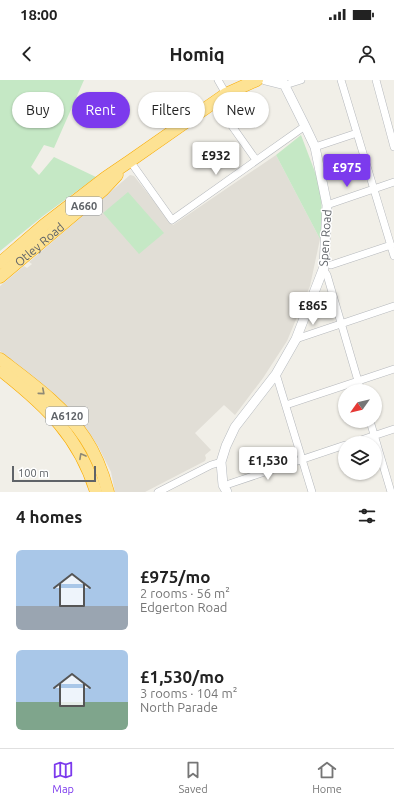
<!DOCTYPE html>
<meta charset="utf-8">
<style>
:root{--surface:#fff;--page:#f2f2f2;--text:#222;--muted:#767676;--line:#e0e0e0;--accent:#7c3aed}
body{margin:0;font-family:Ubuntu,sans-serif;background:var(--page);color:var(--text);height:100vh;display:flex;flex-direction:column;font-size:15px;white-space:nowrap}
*{box-sizing:border-box;margin:0}
p{font-size:13px;color:var(--muted)}
.icon{flex:none;width:22px;height:22px;fill:none;stroke:currentColor;stroke-width:2;stroke-linecap:round;stroke-linejoin:round}
.map{position:relative;height:412px;overflow:hidden}
.sheet{display:flex;flex-direction:column;background:var(--surface);flex:1}
.sheet>*{flex:none}
.banner{position:absolute;left:12px;top:12px;width:370px;height:36px;display:flex;gap:8px}
.needle{width:26px;rotate:236deg}
.controls{position:absolute;left:338px;top:304px;display:grid;gap:8px}
.controls a{display:grid;place-items:center;width:44px;height:44px;border-radius:50%;background:var(--surface);box-shadow:0 1px 3px #0004;font-size:20px}
.scale{position:absolute;left:12px;bottom:10px;width:84px;box-sizing:border-box;padding-left:4px;border:2px solid #5f6368;border-top:0;font-size:11px;line-height:14px;white-space:nowrap;color:#5f6368;-webkit-text-stroke:3px #fff;paint-order:stroke}
.price{position:absolute;translate:-50% -34px;padding:0 9px;border-radius:4px;background:#fff;color:#222;font-size:13px;line-height:26px;filter:drop-shadow(0 1px 2px #0008)}
.price::after{content:'';position:absolute;left:50%;top:24px;width:12px;height:9px;margin-left:-6px;background:inherit;clip-path:polygon(0 0,100% 0,50% 100%)}
.price.active{background:var(--accent);color:#fff}
ul{padding:0;list-style:none}
li{display:flex;align-items:center;gap:12px;height:100px;padding:0 16px}
li span{display:grid;place-items:center;flex:none;width:112px;height:80px;border-radius:6px;color:#555}
li>.icon{margin-inline-start:auto}
span .icon{width:48px;height:48px;fill:#fffc;stroke-width:1}
li b{font-size:17px}
h2{display:flex;justify-content:space-between;align-items:center;height:48px;padding:0 16px;font-size:17px}
.pill{padding:0 14px;border-radius:18px;background:var(--surface);box-shadow:0 1px 3px #0004;font-size:14px;line-height:36px}
.pill.active{background:var(--accent);color:#fff}
.status{display:flex;justify-content:space-between;align-items:center;height:28px;padding:0 20px;background:var(--surface);direction:ltr}
.status svg{height:11px;fill:currentColor}
header{display:flex;justify-content:space-between;align-items:center;height:52px;padding:0 16px;background:var(--surface);font-size:18px;font-weight:700}
.dock{display:flex;justify-content:space-around;align-items:center;height:56px;border-top:1px solid var(--line);background:var(--surface);font-size:11px;color:var(--muted)}
.dock a{display:grid;justify-items:center;gap:2px}
.dock .active{color:var(--accent)}
.map>svg:first-child{display:block}
</style>
<div class="status"><b>18:00</b><svg viewBox="0 0 49 12"><path d="M0 12V9h3v3zM5 12V6h3v6zM10 12V3h3v9zM15 12V0h3v12zM26 1h20v11H26zM47 4h2v5h-2z"/></svg></div>
<header><svg class="icon" aria-label="back" viewBox="0 0 24 24"><path d="M15 5l-7 7 7 7"/></svg>Homiq<svg class="icon" aria-label="person" viewBox="0 0 24 24"><circle cx="12" cy="8" r="4"/><path d="M4 21q1-7 8-7t8 7"/></svg></header>
<div class="map">
<svg width="394" height="412" viewBox="0 0 394 412">
<rect width="100%" height="100%" fill="#f1efe8"/>
<!-- education -->
<path fill="#e1ded6" d="M276,75L320,159L310,206L287,261L263,298L235,335L224,325L195,353L211,370L205,375L206,378L205,381L145,412H115L111,392L98,366L79,339L52,312L0,271V206L24,186L27,188L32,184L29,182L130,95L134,96L173,145Z"/>
<!-- green -->
<path fill="#c5e8c5" d="M0,0H84L54,68L44,65L31,87L39,95L54,77L96,97L43,136L0,171Z
M301,55L321,108L322,146L320,159L276,75Z
M128,112L164,153L139,174L103,133Z"/>
<g fill="none" stroke-linecap="round" stroke-linejoin="round">
<defs>
<path id="street" d="M218,0L226,14
M341,0L394,176
M376,0L394,67
M285,5L301,0
M215,22L256,80
M315,67L357,53
M130,81L172,140L305,46
M327,125L394,102
M331,185L391,165
M323,189L327,195L361,311
M296,259L394,226
M276,294L312,412
M286,325L394,289
M370,341L391,412
M352,363L394,349
M229,404L345,365
M158,412L211,385L221,382"/>
<path id="secondary" d="M265,0L285,5
M227,412L223,405L221,382L226,366L235,347L276,294L296,259L324,187L327,125L315,67L305,46L282,0"/>
<g id="highway">
<path d="M0,183L44,145L105,98L130,81L226,14L257,0"/>
<path id="s1" d="M0,197L103,110L117,95"/>
<path d="M0,279C30,302 64,326 85,358C96,374 103,393 108,412"/>
<path d="M3,292C47,327 79,357 96,412"/>
</g>
</defs>
<!-- street casing -->
<use href="#street" stroke="#b5b8bc" stroke-width="8"/>
<!-- secondary casing -->
<use href="#secondary" stroke="#b6babf" stroke-width="10"/>
<!-- highway casing -->
<use href="#highway" stroke="#f9ab00" stroke-width="13"/>
<!-- street -->
<use href="#street" stroke="#fff" stroke-width="7"/>
<!-- secondary -->
<use href="#secondary" stroke="#fff" stroke-width="9"/>
<!-- highway -->
<use href="#highway" stroke="#fde293" stroke-width="12"/>
</g>
<!-- one-way arrows -->
<defs><path id="oneway-chevron" d="M-2-3.5L2.5 0L-2 3.5" fill="none" stroke-width="1.6" stroke-linecap="round" stroke-linejoin="round"/></defs>
<g stroke="#8e8975">
<use href="#oneway-chevron" transform="translate(42 312) rotate(41)"/>
<use href="#oneway-chevron" transform="translate(82 376) rotate(-119)"/>
</g>
<g text-anchor="middle" dominant-baseline="central" stroke-width="3" stroke-linejoin="round" paint-order="stroke">
<!-- shield labels -->
<g fill="#fff" stroke="#8f9295" stroke-width="1">
<rect x="66" y="117" width="36" height="18" rx="3"/>
<rect x="46" y="327" width="42" height="18" rx="3"/>
</g>
<g font-size="11" font-weight="bold" fill="#5f6368">
<text x="84" y="126">A660</text>
<text x="67" y="336">A6120</text>
</g>
<!-- street labels -->
<g font-size="12" fill="#5f6368" stroke="#fff">
<text transform="translate(325 158) rotate(-86)">Spen Road</text>
<text stroke="none"><textPath href="#s1" startOffset="51">Otley Road</textPath></text>
</g>
</g>
</svg>
<div class="controls">
<a><svg class="needle" viewBox="-14 -14 28 28"><path d="M0-13l5 13h-10z" fill="#e53935"/><path d="M0 13l5-13h-10z" fill="#767676"/></svg></a>
<a><svg class="icon" aria-label="layers" viewBox="0 0 24 24"><path d="M12 4l9 5-9 5-9-5zM3 14l9 5 9-5"/></svg></a>
</div>
<div class="scale">100 m</div>
<b class="price" style="left:216px;top:96px">£932</b>
<b class="price active" style="left:347px;top:108px">£975</b>
<b class="price" style="left:313px;top:246px">£865</b>
<b class="price" style="left:268px;top:401px">£1,530</b>
<div class="banner">
<a class="pill">Buy</a>
<a class="pill active">Rent</a>
<a class="pill">Filters</a>
<a class="pill">New</a>
</div>
</div>
<section class="sheet">
<h2>4 homes<svg class="icon" aria-label="filters" viewBox="0 0 24 24"><path d="M4 7h16M4 17h16"/><circle cx="9" cy="7" r="2"/><circle cx="15" cy="17" r="2"/></svg></h2>
<ul>
<li><span style="background:linear-gradient(#a9c7e8 70%,#9aa5b1 0)"><svg class="icon" aria-label="home" viewBox="0 0 24 24"><path d="M3 11l9-7 9 7M6 9v11h12V9"/></svg></span><div><b>£975/mo</b><p>2 rooms · 56 m²</p><p>Edgerton Road</p></div></li>
<li><span style="background:linear-gradient(#a9c7e8 65%,#7fa58c 0)"><svg class="icon" aria-label="home" viewBox="0 0 24 24"><path d="M3 11l9-7 9 7M6 9v11h12V9"/></svg></span><div><b>£1,530/mo</b><p>3 rooms · 104 m²</p><p>North Parade</p></div></li>
</ul>
</section>
<nav class="dock">
<a class="active"><svg class="icon" aria-label="map" viewBox="0 0 24 24"><path d="M3 6l6-2 6 2 6-2v14l-6 2-6-2-6 2zM9 4v14M15 6v14"/></svg>Map</a>
<a><svg class="icon" aria-label="saved" viewBox="0 0 24 24"><path d="M7 4h10v16l-5-4-5 4z"/></svg>Saved</a>
<a><svg class="icon" aria-label="home" viewBox="0 0 24 24"><path d="M3 11l9-7 9 7M6 9v11h12V9"/></svg>Home</a>
</nav>
